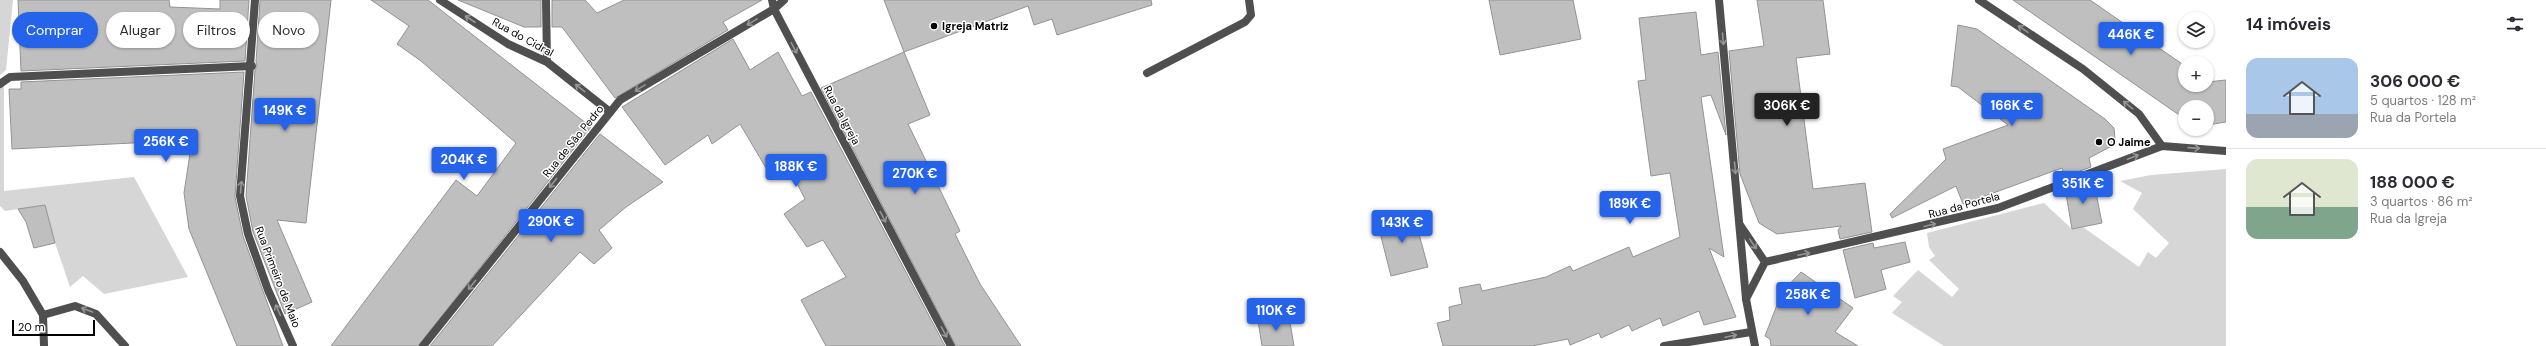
<!DOCTYPE html>
<html lang="pt">
<meta charset="utf-8">
<style>
:root{--surface:#fff;--page:#f2f2f3;--text:#2b2b33;--muted:#7c7c81;--line:#e1e1e2;--accent:#2563eb}
body{margin:0;font-family:"DM Sans",sans-serif;background:var(--page);color:var(--text);height:100vh;display:flex;flex-direction:column;font-size:15px;white-space:nowrap}
*{box-sizing:border-box;margin:0}
p{font-size:13px;color:var(--muted)}
.icon{flex:none;width:22px;height:22px;fill:none;stroke:currentColor;stroke-width:2;stroke-linecap:round;stroke-linejoin:round}
.map{position:relative;flex:1;overflow:hidden}
.panel{display:flex;flex-direction:column;background:var(--surface);width:320px}
.panel>*{flex:none}
.guide{position:absolute;left:12px;top:12px;width:380px;height:36px;display:flex;gap:8px}
.fabs{position:absolute;left:2178px;top:12px;display:grid;gap:8px}
.fabs a{display:grid;place-items:center;width:36px;height:36px;border-radius:50%;background:var(--surface);box-shadow:0 1px 3px #0004;font-size:20px}
.scale{position:absolute;left:12px;bottom:10px;width:83px;box-sizing:border-box;padding-left:4px;border:2px solid #000;border-top:0;font-size:11px;line-height:14px;white-space:nowrap;color:#000;-webkit-text-stroke:3px #fff;paint-order:stroke}
.price{position:absolute;translate:-50% -34px;padding:0 9px;border-radius:4px;background:var(--accent);color:#fff;font-size:13px;line-height:26px;filter:drop-shadow(0 1px 2px #0008)}
.price::after{content:'';position:absolute;left:50%;top:24px;width:12px;height:9px;margin-left:-6px;background:inherit;clip-path:polygon(0 0,100% 0,50% 100%)}
.price.on{background:#222;color:#fff}
ul{padding:0;list-style:none}
li{display:flex;align-items:center;gap:12px;height:100px;padding:0 20px}
li+li{border-top:1px solid var(--line)}
li span{display:grid;place-items:center;flex:none;width:112px;height:80px;border-radius:12px;color:#555}
li>.icon{margin-inline-start:auto}
span .icon{width:48px;height:48px;fill:#fffc;stroke-width:1}
li b{font-size:17px}
h2{display:flex;justify-content:space-between;align-items:center;height:48px;padding:0 20px;font-size:17px}
.pill{padding:0 14px;border-radius:18px;background:var(--surface);box-shadow:0 1px 3px #0004;font-size:14px;line-height:36px}
.pill.on{background:var(--accent);color:#fff}
main{display:flex;flex:1;min-height:0}
.map>svg:first-child{display:block}
</style>
<main>
<div class="map">
<svg width="2226" height="346" viewBox="0 0 2226 346">
<rect width="100%" height="100%" fill="#fff"/>
<!-- green -->
<path fill="#d6d6d6" d="M0,0H13L6,70L0,75Z
M4,85V191L134,177L188,277L104,294L83,276L70,287L55,243L45,205L5,211L0,206V88Z
M2226,169V346H1944L1892,313L1902,302L1893,296L1918,270L1952,297L1959,289L1929,260L1935,256L1929,247L1927,233L2044,203L2072,229L2083,227L2139,267L2148,252L2156,258L2169,243L2133,209L2142,193L2120,181L2151,175Z"/>
<!-- building -->
<path fill="#bfbfbf" stroke="#939393" d="M18,0H169L170,7L220,9V0H249L245,61L21,71Z
M260,0H331L306,223L277,220L312,302L285,314L253,232L246,196L255,70L257,66L256,62Z
M371,0H428L591,127L418,346H331L456,180L477,196L516,143L421,61L397,44L409,26Z
M458,0H541V27H524Z
M552,0H585L597,13L624,0H762L723,22L728,30L615,98L562,27H552Z
M884,0H1151L1152,5L1057,35L1052,19L1034,25L1028,6L904,52Z
M1489,0H1573L1581,39L1500,55Z
M1757,0H1823L1830,54L1796,58L1813,189L1865,183L1872,232L1840,239L1838,230L1841,226L1777,234L1759,223L1740,174L1729,51L1764,46Z
M2013,0H2090L2185,66V85H2207V82L2226,80V122L2207,125V107H2185V119Z
M1696,12L1701,55L1718,52L1726,135L1711,95L1701,97L1724,257L1709,248L1736,317L1704,325L1699,311L1663,326L1660,318L1632,331L1629,325L1601,338L1599,333L1570,345L1568,339L1532,346H1443L1437,323L1450,320L1449,307L1462,304L1459,288L1480,284L1482,291L1546,277L1570,266L1573,271L1629,247L1633,257L1680,237L1670,173L1651,176L1638,81L1646,80L1639,18Z
M1958,25L1977,29L2105,119L2114,128L2115,139L2110,147L2089,158L2091,167L2064,177L2062,168L1963,204L1956,186L1892,218L1890,214L1946,159L1943,149L2008,125L1958,87L1951,86Z
M733,39L750,70L778,52L802,96L811,92L945,346H826L801,300L846,277L823,240L807,247L784,214L805,199L786,162L769,173L740,124L712,144L708,135L665,165L622,107Z
M904,52L930,115L908,124L960,231L955,234L980,284L1021,346H956L821,88Z
M244,72L235,197L243,236L283,346H237L189,229L184,193L192,140L12,149L9,89H21V82Z
M600,134L663,182L626,207L599,230L612,248L594,264L580,252L492,346H430Z
M2093,178L2102,223L2072,229L2065,188Z
M45,205L55,243L34,248L26,222L18,209Z
M1413,212L1428,267L1391,276L1377,221Z
M1905,242L1910,262L1881,270L1886,289L1855,298L1843,250L1873,243L1874,248Z
M1801,272L1853,308L1835,332L1858,346H1771L1770,339L1765,336L1782,292Z
M1289,316L1294,346H1262L1258,321Z"/>
<g fill="none" stroke-linecap="round" stroke-linejoin="round">
<!-- service -->
<path stroke="#4f4f4f" stroke-width="8" d="M1147,73L1245,22L1251,15L1249,0"/>
<!-- pedestrian -->
<path stroke="#4f4f4f" stroke-width="8" d="M440,0L508,44L547,62L610,112
M546,0L547,62
M0,84L10,77L252,66
M43,315L75,306L96,314L125,346"/>
<!-- minor -->
<path stroke="#4f4f4f" stroke-width="8" d="M255,0L240,196L248,234L268,290L293,346
M772,0L774,9L951,346
M1979,0L2083,69L2139,114L2162,146
M1740,225L1765,262
M0,252L23,281L43,315L44,346
M1765,262L1998,208L2162,146L2226,151
M1746,299L1765,262
M423,346L620,100L774,9L784,0
M1664,346L1751,332"/>
<!-- tertiary -->
<path stroke="#4f4f4f" stroke-width="8" d="M1719,0L1746,299L1755,346"/>
</g>
<!-- one-way arrows -->
<defs><path id="oneway-shaft" d="M-6 0H5M1.5-3L5.5 0L1.5 3" fill="none" stroke-width="1.6" stroke-linecap="round" stroke-linejoin="round"/></defs>
<g stroke="#959595">
<use href="#oneway-shaft" transform="translate(470 19) rotate(-147)"/>
<use href="#oneway-shaft" transform="translate(752 22) rotate(149)"/>
<use href="#oneway-shaft" transform="translate(2023 29) rotate(-146)"/>
<use href="#oneway-shaft" transform="translate(1723 39) rotate(85)"/>
<use href="#oneway-shaft" transform="translate(794 48) rotate(62)"/>
<use href="#oneway-shaft" transform="translate(580 88) rotate(-142)"/>
<use href="#oneway-shaft" transform="translate(640 88) rotate(149)"/>
<use href="#oneway-shaft" transform="translate(2128 105) rotate(-141)"/>
<use href="#oneway-shaft" transform="translate(2194 148) rotate(4)"/>
<use href="#oneway-shaft" transform="translate(2133 157) rotate(-21)"/>
<use href="#oneway-shaft" transform="translate(1735 168) rotate(85)"/>
<use href="#oneway-shaft" transform="translate(553 183) rotate(129)"/>
<use href="#oneway-shaft" transform="translate(241 187) rotate(-85)"/>
<use href="#oneway-shaft" transform="translate(883 217) rotate(62)"/>
<use href="#oneway-shaft" transform="translate(1930 225) rotate(-14)"/>
<use href="#oneway-shaft" transform="translate(1753 244) rotate(56)"/>
<use href="#oneway-shaft" transform="translate(1804 254) rotate(-12)"/>
<use href="#oneway-shaft" transform="translate(472 285) rotate(129)"/>
<use href="#oneway-shaft" transform="translate(87 310) rotate(-160)"/>
<use href="#oneway-shaft" transform="translate(278 310) rotate(-114)"/>
<use href="#oneway-shaft" transform="translate(944 332) rotate(62)"/>
<use href="#oneway-shaft" transform="translate(1731 336) rotate(-12)"/>
</g>
<!-- markers -->
<g fill="#000" stroke="#fff" stroke-width="1.5">
<circle cx="934" cy="26" r="4"/>
<circle cx="2099" cy="142" r="4"/>
</g>
<g text-anchor="middle" dominant-baseline="central" stroke-width="3" stroke-linejoin="round" paint-order="stroke">
<!-- poi labels -->
<g font-size="11" font-weight="bold" fill="#000" stroke="#fff" text-anchor="start">
<text x="942" y="26">Igreja Matriz</text>
<text x="2107" y="142">O Jaime</text>
</g>
<!-- street labels -->
<g font-size="11" fill="#000" stroke="#fff">
<text transform="translate(523 37) rotate(29)">Rua do Cidral</text>
<text transform="translate(842 115) rotate(62)">Rua da Igreja</text>
<text transform="translate(573 141) rotate(-51)">Rua de São Pedro</text>
<text transform="translate(1964 205) rotate(-15)">Rua da Portela</text>
<text transform="translate(278 277) rotate(69)">Rua Primeiro de Maio</text>
</g>
</g>
</svg>
<div class="fabs">
<a><svg class="icon" aria-label="layers" viewBox="0 0 24 24"><path d="M12 4l9 5-9 5-9-5zM3 14l9 5 9-5"/></svg></a>
<a>+</a>
<a>−</a>
</div>
<div class="scale">20 m</div>
<b class="price" style="left:2131px;top:56px">446K €</b>
<b class="price on" style="left:1787px;top:127px">306K €</b>
<b class="price" style="left:2012px;top:127px">166K €</b>
<b class="price" style="left:285px;top:132px">149K €</b>
<b class="price" style="left:166px;top:163px">256K €</b>
<b class="price" style="left:464px;top:181px">204K €</b>
<b class="price" style="left:796px;top:188px">188K €</b>
<b class="price" style="left:915px;top:195px">270K €</b>
<b class="price" style="left:2083px;top:205px">351K €</b>
<b class="price" style="left:1630px;top:225px">189K €</b>
<b class="price" style="left:551px;top:243px">290K €</b>
<b class="price" style="left:1402px;top:244px">143K €</b>
<b class="price" style="left:1808px;top:316px">258K €</b>
<b class="price" style="left:1276px;top:332px">110K €</b>
<div class="guide">
<a class="pill on">Comprar</a>
<a class="pill">Alugar</a>
<a class="pill">Filtros</a>
<a class="pill">Novo</a>
</div>
</div>
<section class="panel">
<h2>14 imóveis<svg class="icon" aria-label="filters" viewBox="0 0 24 24"><path d="M4 7h16M4 17h16"/><circle cx="9" cy="7" r="2"/><circle cx="15" cy="17" r="2"/></svg></h2>
<ul>
<li><span style="background:linear-gradient(#a9c7e8 70%,#9aa5b1 0)"><svg class="icon" aria-label="home" viewBox="0 0 24 24"><path d="M3 11l9-7 9 7M6 9v11h12V9"/></svg></span><div><b>306 000 €</b><p>5 quartos · 128 m²</p><p>Rua da Portela</p></div></li>
<li><span style="background:linear-gradient(#dfe7d0 60%,#7fa58c 0)"><svg class="icon" aria-label="home" viewBox="0 0 24 24"><path d="M3 11l9-7 9 7M6 9v11h12V9"/></svg></span><div><b>188 000 €</b><p>3 quartos · 86 m²</p><p>Rua da Igreja</p></div></li>
</ul>
</section>
</main>
